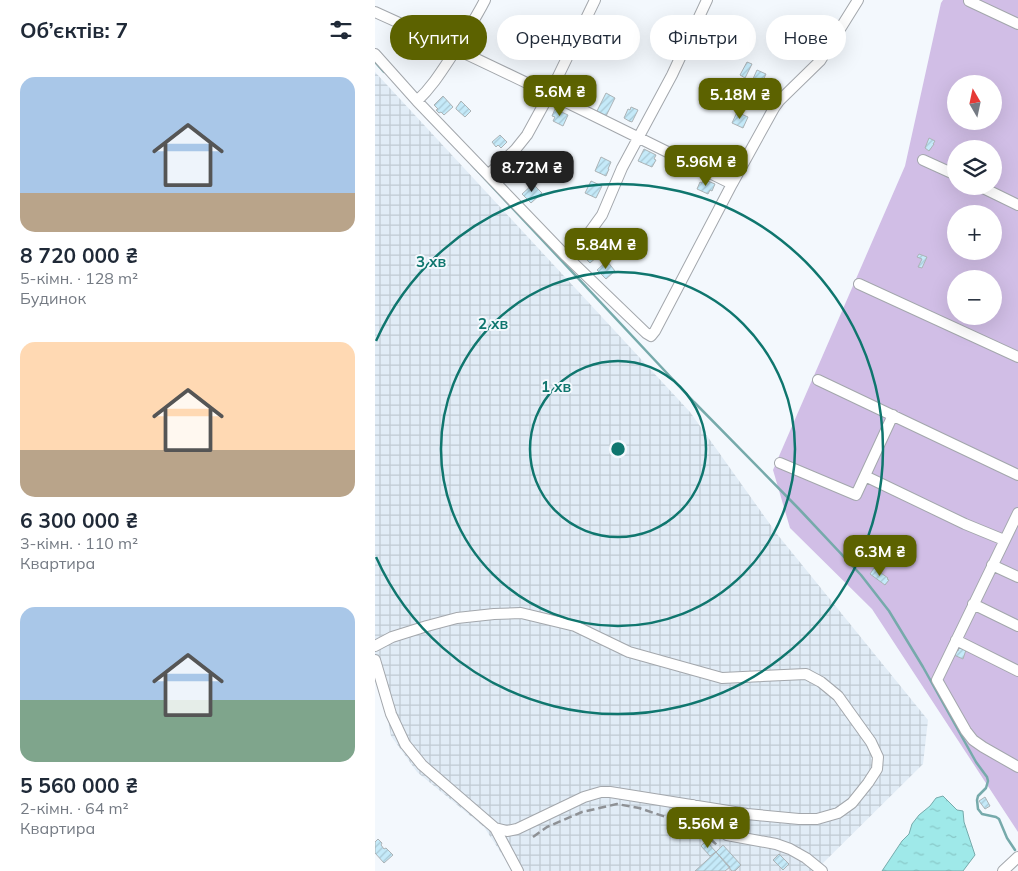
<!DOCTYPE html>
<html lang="uk">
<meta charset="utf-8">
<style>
:root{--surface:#fff;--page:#f6f6f7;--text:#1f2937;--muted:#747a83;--accent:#5c6200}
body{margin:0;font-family:Mulish,sans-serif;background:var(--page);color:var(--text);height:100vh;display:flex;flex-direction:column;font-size:19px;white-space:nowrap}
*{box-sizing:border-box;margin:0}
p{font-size:16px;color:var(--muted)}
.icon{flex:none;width:28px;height:28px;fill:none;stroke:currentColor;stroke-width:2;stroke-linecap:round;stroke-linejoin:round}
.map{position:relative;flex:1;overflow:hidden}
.side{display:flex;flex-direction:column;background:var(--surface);width:375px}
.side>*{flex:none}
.hud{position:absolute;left:15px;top:15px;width:475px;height:45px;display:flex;gap:10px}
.needle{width:32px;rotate:351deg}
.tools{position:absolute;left:572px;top:75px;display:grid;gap:10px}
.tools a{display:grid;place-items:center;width:55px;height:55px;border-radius:50%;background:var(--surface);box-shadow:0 5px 20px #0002;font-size:25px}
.price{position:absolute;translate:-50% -42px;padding:0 11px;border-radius:10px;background:var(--accent);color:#fff;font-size:16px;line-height:32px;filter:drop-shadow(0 1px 2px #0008)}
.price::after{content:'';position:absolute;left:50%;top:30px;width:15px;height:11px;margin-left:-8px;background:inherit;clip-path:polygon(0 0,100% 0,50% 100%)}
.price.active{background:#222;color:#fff}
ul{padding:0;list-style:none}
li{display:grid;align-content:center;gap:10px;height:265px;padding:0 20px}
li span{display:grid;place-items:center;height:155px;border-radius:15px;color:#555}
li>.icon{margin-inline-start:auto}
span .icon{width:90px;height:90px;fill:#fffc;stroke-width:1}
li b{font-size:21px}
h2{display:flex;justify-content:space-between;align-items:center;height:60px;padding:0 20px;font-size:21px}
.tag{padding:0 18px;border-radius:22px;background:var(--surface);box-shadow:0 5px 20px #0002;font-size:18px;line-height:45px}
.tag.active{background:var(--accent);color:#fff}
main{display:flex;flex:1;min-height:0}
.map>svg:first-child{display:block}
</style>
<main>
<section class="side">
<h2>Об’єктів: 7<svg class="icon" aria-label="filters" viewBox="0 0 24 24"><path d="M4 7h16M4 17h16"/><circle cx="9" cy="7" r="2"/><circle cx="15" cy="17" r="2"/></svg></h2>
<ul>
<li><span style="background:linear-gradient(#a9c7e8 75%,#b9a48a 0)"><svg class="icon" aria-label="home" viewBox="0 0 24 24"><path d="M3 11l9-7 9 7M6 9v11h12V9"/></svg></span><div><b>8 720 000 ₴</b><p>5-кімн. · 128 m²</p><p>Будинок</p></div></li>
<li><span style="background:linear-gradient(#ffd9b3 70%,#b9a48a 0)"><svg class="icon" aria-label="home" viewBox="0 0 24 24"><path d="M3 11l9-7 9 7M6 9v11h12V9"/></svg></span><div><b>6 300 000 ₴</b><p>3-кімн. · 110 m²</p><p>Квартира</p></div></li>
<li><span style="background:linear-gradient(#a9c7e8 60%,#7fa58c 0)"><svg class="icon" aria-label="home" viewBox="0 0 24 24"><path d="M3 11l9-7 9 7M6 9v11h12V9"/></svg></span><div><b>5 560 000 ₴</b><p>2-кімн. · 64 m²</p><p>Квартира</p></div></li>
</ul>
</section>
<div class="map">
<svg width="643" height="871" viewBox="0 0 643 871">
<defs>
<pattern id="industrial-grid" width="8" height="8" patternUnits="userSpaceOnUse" patternTransform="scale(1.25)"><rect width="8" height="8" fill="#e1ecf6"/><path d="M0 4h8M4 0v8" fill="none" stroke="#c0cad2"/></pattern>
<pattern id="water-ripples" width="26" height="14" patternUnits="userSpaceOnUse" patternTransform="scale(1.25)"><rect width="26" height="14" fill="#9fe9e9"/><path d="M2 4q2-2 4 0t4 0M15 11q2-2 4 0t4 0" fill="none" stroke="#88c7c7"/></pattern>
<pattern id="building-hatch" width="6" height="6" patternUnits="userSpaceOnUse" patternTransform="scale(1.25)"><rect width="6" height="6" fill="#c5eaf9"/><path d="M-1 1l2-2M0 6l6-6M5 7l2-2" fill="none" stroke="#a8c8d5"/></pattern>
</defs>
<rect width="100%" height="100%" fill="#f3f8fd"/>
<!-- industrial -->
<path fill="url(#industrial-grid)" d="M0,72L315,412L402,534L553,720L548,764L447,864L451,871H138L109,827L42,772L16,736L10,704L0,680Z"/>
<!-- garden -->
<path fill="#d1bee6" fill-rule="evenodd" d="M568,0H643V832L497,609L415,528L398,470L530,166L566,3ZM581,84H619V121H581ZM581,149H619V186H581ZM581,214H619V251H581ZM581,279H619V316H581Z"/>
<!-- water -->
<path fill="url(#water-ripples)" stroke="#76aaab" d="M568,796L582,810L588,811L589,822L600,855L588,871H507L527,841L534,834L537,824L544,815L555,806L561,798Z"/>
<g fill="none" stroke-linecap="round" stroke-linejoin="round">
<!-- stream -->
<path stroke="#76aaab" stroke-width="2.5" d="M0,62L9,72
M97,165L319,402L424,509L486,575L514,611L548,667L601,762L612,777L613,781L611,788L603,796L602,800L603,809L607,814L621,817L624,819L632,838L640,850"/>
</g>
<!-- building -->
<path fill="url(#building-hatch)" stroke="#acb3b6" d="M179,33L191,39L184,53L172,48Z
M372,62L377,64L370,78L365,75Z
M382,70L391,74L386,85L377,81Z
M373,89L382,93L376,107L366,102Z
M231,93L240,98L231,116L222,111Z
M68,96L78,107L69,115L66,112L64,113L61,110L63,109L59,105Z
M86,101L96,111L90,117L81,109V108Z
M256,107L263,110L257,122L254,121L249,118L253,109L255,110Z
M180,109L193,115L188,126L178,121L180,117L177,116Z
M362,112L373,117L368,128L357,123Z
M125,135L132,142L126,148L123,145L121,147L117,142Z
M554,138L560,141L558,144H559L554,151L550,148Z
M269,149L281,155L279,159L281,160L277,167L263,161Z
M226,157L236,162L233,169H234L231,176L220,171Z
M328,179L340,184L337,191L335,190L333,194L322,189L325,182L327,183Z
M216,181L227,186L221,198L210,193Z
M158,184L167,193L156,203L147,194Z
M224,236L234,247L226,254L222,249L225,246L220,240Z
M215,247L223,256L215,263L207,255Z
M544,254L552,257L547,268L543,267L547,259L542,257Z
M232,261L240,271L231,279L222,270Z
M499,568L513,578L512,579L514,580L510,585L495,574Z
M584,648L591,650L588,659L579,655L581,650L583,651Z
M610,797L615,806L610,809L604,801Z
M3,839L7,843L6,845L9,849L11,848L18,855L9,863L0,853V842Z
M331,841L341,852L335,856L326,846Z
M348,845L366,865L360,871H357L341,852Z
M341,852L355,867L350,871H320Z
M404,854L414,864L408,870L398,860Z"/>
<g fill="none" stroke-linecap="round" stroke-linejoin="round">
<defs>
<path id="minor" d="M594,1L643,24
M0,12C120,66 238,125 357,184
M0,54L42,101L191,256L271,333L276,336L280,331L357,184L399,108L404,101L445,61L483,0
M42,101C58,86 68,69 80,51C90,34 101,18 110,0
M548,160L581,175
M113,175L140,150L152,135L175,93L220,0
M604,186L643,205
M191,256L214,233L227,215L247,168L297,75L332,0
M484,284L643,357
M443,380L643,475
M405,463L481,495L518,415
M490,476L590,524L629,540
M643,513L562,680L591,731L598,740L608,747L643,767
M617,565L643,577
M598,604L643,626
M581,640L643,671
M0,646L17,637L52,626L82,618L119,614L146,613L200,626L254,652L347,678L431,674L446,682L463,696L496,742L503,757L502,769L493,783L477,803L463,813L442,819H424L372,814L235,792H226L209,797L142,829L132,831L120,828
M0,660L16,714L30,744L47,765L120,828L143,871
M318,805L352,835L401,844L415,849L431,858L447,871
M628,871L643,857"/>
</defs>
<!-- minor casing -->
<use href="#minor" stroke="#a3a7ac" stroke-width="12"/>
<!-- minor -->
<use href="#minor" stroke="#fff" stroke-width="10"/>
<!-- rail -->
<path stroke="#8e9195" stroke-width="2.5" stroke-dasharray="8 4" stroke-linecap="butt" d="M158,837L172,827L207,812L242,804L264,808L312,824L331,835L344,847"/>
</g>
<!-- distance rings -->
<g fill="none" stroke="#0f766e" stroke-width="2.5">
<circle cx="243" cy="449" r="88"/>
<circle cx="243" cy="449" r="177"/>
<path d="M1 341A265 265 0 1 1 1 557"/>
</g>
<circle cx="243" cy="449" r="8" fill="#0f766e" stroke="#f3f8fd" stroke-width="2.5"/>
<g font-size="15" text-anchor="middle" font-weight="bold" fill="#0f766e" stroke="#f3f8fd" stroke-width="4" stroke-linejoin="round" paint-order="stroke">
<text x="56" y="267">3 хв</text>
<text x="118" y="329">2 хв</text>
<text x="181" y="392">1 хв</text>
</g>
</svg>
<div class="tools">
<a><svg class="needle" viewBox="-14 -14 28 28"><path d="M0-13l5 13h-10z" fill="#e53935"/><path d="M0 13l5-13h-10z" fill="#747a83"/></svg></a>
<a><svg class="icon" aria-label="layers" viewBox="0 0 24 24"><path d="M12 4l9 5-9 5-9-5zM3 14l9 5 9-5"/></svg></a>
<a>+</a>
<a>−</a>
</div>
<b class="price" style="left:185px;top:117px">5.6M ₴</b>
<b class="price" style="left:365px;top:120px">5.18M ₴</b>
<b class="price" style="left:331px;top:187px">5.96M ₴</b>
<b class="price active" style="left:157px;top:193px">8.72M ₴</b>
<b class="price" style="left:231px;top:270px">5.84M ₴</b>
<b class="price" style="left:505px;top:577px">6.3M ₴</b>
<b class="price" style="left:333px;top:849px">5.56M ₴</b>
<div class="hud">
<a class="tag active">Купити</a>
<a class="tag">Орендувати</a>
<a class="tag">Фільтри</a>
<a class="tag">Нове</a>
</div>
</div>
</main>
